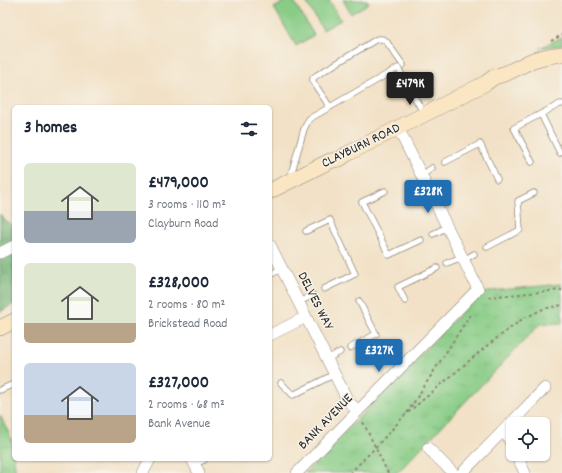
<!DOCTYPE html>
<meta charset="utf-8">
<style>
:root{--surface:#fff;--page:#f6f6f7;--text:#1f2937;--muted:#747a83;--accent:#1f6fb2}
body{margin:0;font-family:Dekko,sans-serif;background:var(--page);color:var(--text);height:100vh;display:flex;flex-direction:column;font-size:15px;white-space:nowrap}
*{box-sizing:border-box;margin:0}
p{font-size:13px;color:var(--muted)}
.icon{flex:none;width:22px;height:22px;fill:none;stroke:currentColor;stroke-width:2;stroke-linecap:round;stroke-linejoin:round}
.map{position:relative;flex:1;overflow:hidden}
.details{position:absolute;left:12px;top:105px;width:260px;height:356px;display:flex;flex-direction:column;background:var(--surface);border-radius:6px;box-shadow:0 1px 3px #0004}
.details>*{flex:none}
.fabs{position:absolute;left:506px;top:417px;display:grid;gap:8px}
.fabs a{display:grid;place-items:center;width:44px;height:44px;border-radius:6px;background:var(--surface);box-shadow:0 1px 3px #0004;font-size:20px}
.price{position:absolute;translate:-50% -34px;padding:0 9px;border-radius:4px;background:var(--accent);color:#fff;font-size:13px;line-height:26px;filter:drop-shadow(0 1px 2px #0008)}
.price::after{content:'';position:absolute;left:50%;top:24px;width:12px;height:9px;margin-left:-6px;background:inherit;clip-path:polygon(0 0,100% 0,50% 100%)}
.price.current{background:#222;color:#fff}
ul{padding:0;list-style:none}
li{display:flex;align-items:center;gap:12px;height:100px;padding:0 12px}
li span{display:grid;place-items:center;flex:none;width:112px;height:80px;border-radius:6px;color:#555}
li>.icon{margin-inline-start:auto}
span .icon{width:48px;height:48px;fill:#fffc;stroke-width:1}
li b{font-size:17px}
h2{display:flex;justify-content:space-between;align-items:center;height:48px;padding:0 12px;font-size:17px}
.map>svg:first-child{display:block}
</style>
<div class="map">
<svg width="562" height="473" viewBox="0 0 562 473">
<defs>
<pattern id="forest-crowns" width="20" height="18" patternUnits="userSpaceOnUse"><rect width="20" height="18" fill="#6eb073"/><path d="M2 6a3 3 0 1 1 6 0M12 15a3 3 0 1 1 6 0" fill="none" stroke="#5b8f5f"/></pattern>
<pattern id="park-tufts" width="24" height="20" patternUnits="userSpaceOnUse"><rect width="24" height="20" fill="#88cc86"/><path d="M3 7l-1-3M5 7V3M7 7l1-3M15 17l-1-3M17 17v-4M19 17l1-3" fill="none" stroke="#76af74"/></pattern>
</defs>
<rect width="100%" height="100%" fill="#f7f3e8"/>
<filter id="ink" filterUnits="userSpaceOnUse"><feTurbulence type="fractalNoise" baseFrequency=".025" numOctaves="2"/><feDisplacementMap in="SourceGraphic" scale="8" xChannelSelector="R" yChannelSelector="G"/><feConvolveMatrix kernelMatrix="1 2 1 2 8 2 1 2 1" color-interpolation-filters="sRGB"/></filter>
<filter id="wash" filterUnits="userSpaceOnUse"><feTurbulence type="fractalNoise" baseFrequency=".012" numOctaves="4" result="noise"/><feDisplacementMap in="SourceGraphic" scale="16" xChannelSelector="R" yChannelSelector="G"/><feGaussianBlur stdDeviation="0.9" result="paint"/><feColorMatrix in="noise" values="0 0 0 0 0 0 0 0 0 0 0 0 0 0 0 0 0 1.4 0 .05"/><feComposite in="paint" operator="in"/></filter>
<g filter="url(#wash)">
<rect width="100%" height="100%" fill="#f2e1c6"/>
<!-- grass -->
<path fill="#88cc86" stroke="#5a7c58" d="M287,0H293L314,35L296,46L274,8Z
M305,0H329L341,20L323,30Z
M343,0H367L369,3L351,14Z
M562,37V45L540,48Z"/>
<!-- forest -->
<path fill="url(#forest-crowns)" stroke="#4c6e4f" d="M0,214L14,228V304L0,312Z"/>
<!-- park -->
<path fill="url(#park-tufts)" stroke="#5a7c58" d="M561,284L562,299V323L540,324L397,473H305L475,298L490,291Z
M0,415L11,438L16,473H0Z"/>
</g>
<g filter="url(#ink)">
<g fill="none" stroke-linecap="round" stroke-linejoin="round">
<defs>
<path id="lane" d="M330,107L313,82V78L317,75L377,39H382L386,41L403,65
M541,114L560,153
M445,162L480,144L497,179
M532,162L514,128L560,104H562
M421,176L432,168
M292,178V171L304,129L309,119L398,68L424,114
M385,191L362,202L389,255L421,240
M306,231L330,220L355,274L324,289
M433,234L447,227
M487,247L520,230L518,201L534,193
M464,260L474,254
M447,263L462,257
M270,275L282,268
M405,301L398,287L437,268
M299,302L313,295
M350,348L376,334L359,301
M327,359L340,352
M281,383L293,395L335,374
M0,390L14,384
M195,464L204,460"/>
<path id="street" d="M270,245L348,401L358,411
M0,253L14,246
M270,335L306,317
M502,432L508,437L513,448
M428,448L453,473
M516,454L525,473
M192,459L199,473
M143,473L150,459
M297,473L478,289L398,128
M462,473L545,388"/>
<path id="secondary" d="M270,191L330,161L340,159L347,154L486,83L494,77L507,73L533,60L548,56L562,54
M0,328L14,321"/>
</defs>
<!-- lane casing -->
<use href="#lane" stroke="#8e8678" stroke-width="7"/>
<!-- street casing -->
<use href="#street" stroke="#8e8678" stroke-width="12"/>
<!-- secondary casing -->
<use href="#secondary" stroke="#8e8678" stroke-width="16"/>
<!-- path -->
<path stroke="#8e8678" stroke-width="2" stroke-dasharray="3 3" stroke-linecap="butt" d="M551,41L562,35
M488,297L562,290
M407,413L470,315
M363,422L388,473
M350,473L375,448L405,415L488,345L521,320L543,309L562,305"/>
<!-- lane -->
<use href="#lane" stroke="#fff" stroke-width="5.5"/>
<!-- street -->
<use href="#street" stroke="#fff" stroke-width="11"/>
<!-- secondary -->
<use href="#secondary" stroke="#fbe6c4" stroke-width="15"/>
</g>
</g>
<g text-anchor="middle" dominant-baseline="central" stroke-width="3" stroke-linejoin="round" paint-order="stroke">
<!-- street labels -->
<g font-size="14" fill="#2b2b2b" stroke="#f7f3e8">
<text transform="translate(361 146) rotate(-26)">CLAYBURN ROAD</text>
<text transform="translate(315 301) rotate(63)">DELVES WAY</text>
<text transform="translate(326 422) rotate(-46)">BANK AVENUE</text>
</g>
</g>
</svg>
<div class="fabs">
<a><svg class="icon" aria-label="locate" viewBox="0 0 24 24"><circle cx="12" cy="12" r="6"/><path d="M12 2v4M12 18v4M2 12h4M18 12h4"/></svg></a>
</div>
<b class="price current" style="left:410px;top:106px">£479K</b>
<b class="price" style="left:428px;top:214px">£328K</b>
<b class="price" style="left:379px;top:373px">£327K</b>
<section class="details">
<h2>3 homes<svg class="icon" aria-label="filters" viewBox="0 0 24 24"><path d="M4 7h16M4 17h16"/><circle cx="9" cy="7" r="2"/><circle cx="15" cy="17" r="2"/></svg></h2>
<ul>
<li><span style="background:linear-gradient(#dfe7d0 60%,#9aa5b1 0)"><svg class="icon" aria-label="home" viewBox="0 0 24 24"><path d="M3 11l9-7 9 7M6 9v11h12V9"/></svg></span><div><b>£479,000</b><p>3 rooms · 110 m²</p><p>Clayburn Road</p></div></li>
<li><span style="background:linear-gradient(#dfe7d0 75%,#b9a48a 0)"><svg class="icon" aria-label="home" viewBox="0 0 24 24"><path d="M3 11l9-7 9 7M6 9v11h12V9"/></svg></span><div><b>£328,000</b><p>2 rooms · 80 m²</p><p>Brickstead Road</p></div></li>
<li><span style="background:linear-gradient(#c9d6e8 65%,#b9a48a 0)"><svg class="icon" aria-label="home" viewBox="0 0 24 24"><path d="M3 11l9-7 9 7M6 9v11h12V9"/></svg></span><div><b>£327,000</b><p>2 rooms · 68 m²</p><p>Bank Avenue</p></div></li>
</ul>
</section>
</div>
